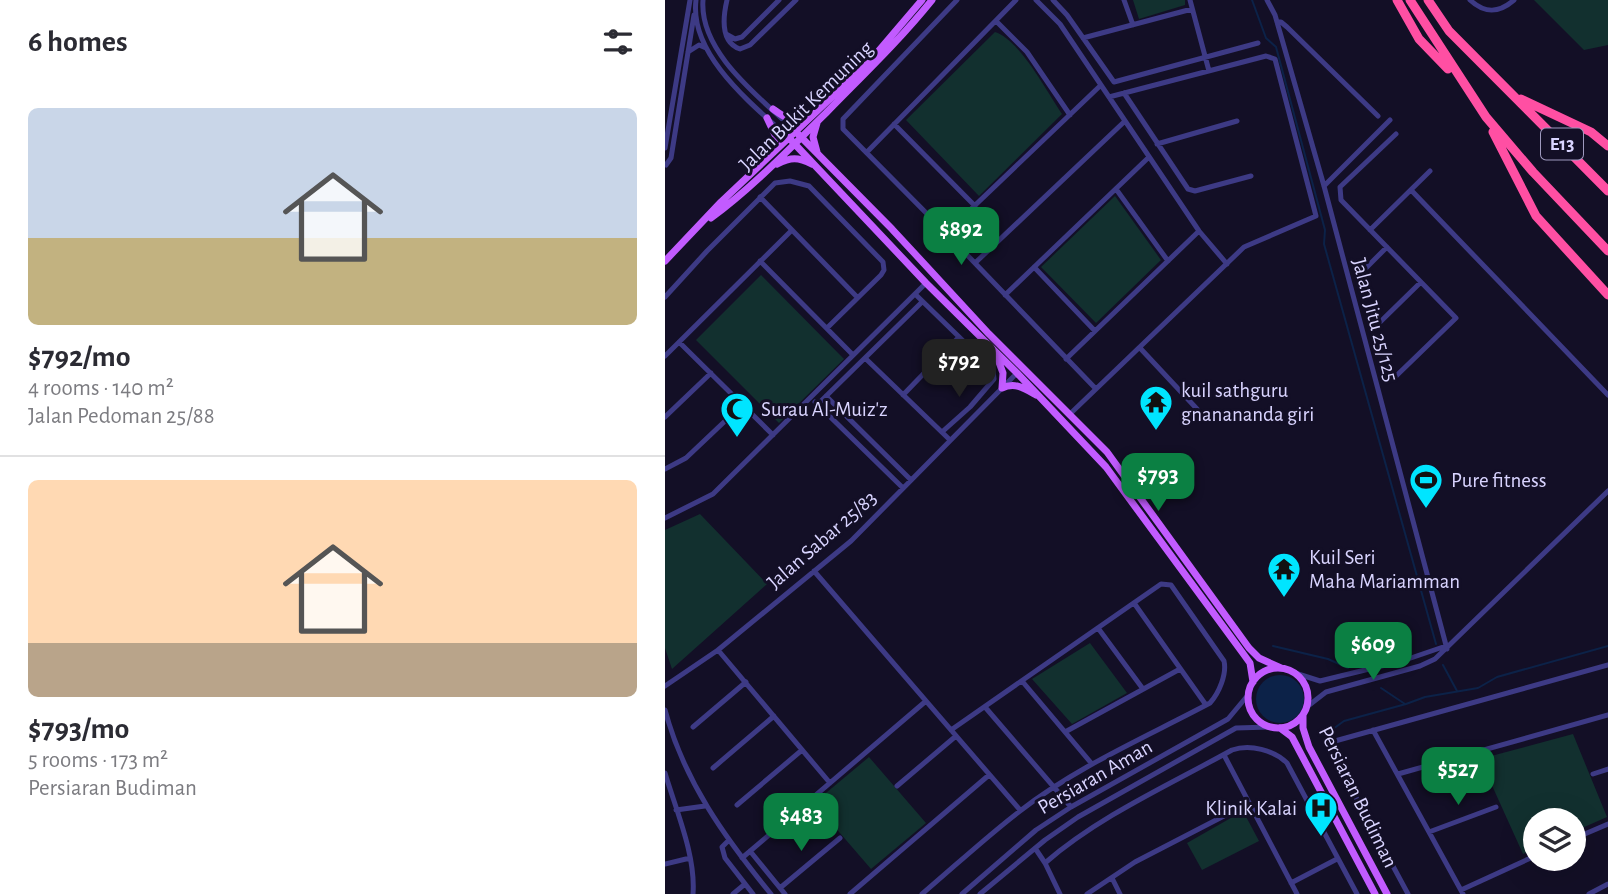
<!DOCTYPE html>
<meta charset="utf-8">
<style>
:root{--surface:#fff;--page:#f7f7f7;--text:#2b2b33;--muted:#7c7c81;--line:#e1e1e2;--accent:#0b8043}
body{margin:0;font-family:"Alegreya Sans",sans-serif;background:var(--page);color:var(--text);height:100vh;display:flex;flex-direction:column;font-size:26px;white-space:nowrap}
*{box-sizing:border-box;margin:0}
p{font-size:23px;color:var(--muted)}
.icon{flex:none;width:38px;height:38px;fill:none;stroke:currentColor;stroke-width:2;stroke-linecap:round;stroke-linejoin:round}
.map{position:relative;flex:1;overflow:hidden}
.side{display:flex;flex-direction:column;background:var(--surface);width:665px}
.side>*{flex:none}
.fabs{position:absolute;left:858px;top:808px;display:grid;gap:14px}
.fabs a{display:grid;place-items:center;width:63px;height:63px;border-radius:50%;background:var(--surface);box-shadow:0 7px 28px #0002;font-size:35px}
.price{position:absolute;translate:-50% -60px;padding:0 16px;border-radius:14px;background:var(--accent);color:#fff;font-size:23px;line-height:46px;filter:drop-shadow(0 2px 4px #0008)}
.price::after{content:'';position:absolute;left:50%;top:42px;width:21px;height:16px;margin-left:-10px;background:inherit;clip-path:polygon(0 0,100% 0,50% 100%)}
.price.on{background:#222;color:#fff}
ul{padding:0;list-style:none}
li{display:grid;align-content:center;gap:14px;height:371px;padding:0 28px}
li+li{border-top:2px solid var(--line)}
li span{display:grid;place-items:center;height:217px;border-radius:10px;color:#555}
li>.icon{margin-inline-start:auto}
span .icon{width:126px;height:126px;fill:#fffc;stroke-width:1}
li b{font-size:30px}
h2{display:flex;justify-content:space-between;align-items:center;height:84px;padding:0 28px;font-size:30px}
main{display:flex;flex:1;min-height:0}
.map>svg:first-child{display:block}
</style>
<main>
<section class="side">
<h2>6 homes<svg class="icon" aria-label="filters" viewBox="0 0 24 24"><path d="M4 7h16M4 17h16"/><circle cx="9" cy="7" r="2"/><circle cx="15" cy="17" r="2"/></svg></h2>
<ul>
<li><span style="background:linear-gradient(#c9d6e8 60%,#c2b280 0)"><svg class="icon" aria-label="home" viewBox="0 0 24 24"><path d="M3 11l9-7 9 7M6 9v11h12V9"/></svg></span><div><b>$792/mo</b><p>4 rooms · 140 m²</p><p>Jalan Pedoman 25/88</p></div></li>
<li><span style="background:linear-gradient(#ffd9b3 75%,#b9a48a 0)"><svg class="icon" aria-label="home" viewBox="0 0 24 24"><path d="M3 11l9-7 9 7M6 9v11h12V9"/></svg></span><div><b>$793/mo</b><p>5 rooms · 173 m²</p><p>Persiaran Budiman</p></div></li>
</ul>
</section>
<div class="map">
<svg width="943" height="894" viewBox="0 0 943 894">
<rect width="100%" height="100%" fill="#130f26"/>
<!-- green -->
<path fill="#12302f" d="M468,0H520V5L474,19Z
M869,0H943V45L919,50Z
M330,32C355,40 382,92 397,114L314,196L241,120Z
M450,196L496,260L431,323L376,267Z
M96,275L179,359L114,423L31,340Z
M35,514L102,584L7,669L0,648V530Z
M425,643L462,693L407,724L367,679Z
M908,734L942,817L908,832V821H870V849L858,854L815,759Z
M204,757L261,823L206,869L149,803Z
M578,811L594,841L537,870L522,843Z"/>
<!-- water -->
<path fill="#0c2248" d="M591 699a24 24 0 1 1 48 0a24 24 0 1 1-48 0Z"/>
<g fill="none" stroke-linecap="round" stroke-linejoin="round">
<!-- stream -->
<path stroke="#0c2248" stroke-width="2" d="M587,0L601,38L611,47L660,230L659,244L771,644
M608,646L663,659L683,668
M778,665L792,691
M716,688L740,704
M668,729L679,721L741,704L760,697L813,688L832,677L943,646"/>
<!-- minor -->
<path stroke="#3d3a85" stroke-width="5" d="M31,0C24,55 88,105 124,138
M38,0C34,53 96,98 130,131
M62,0C58,17 55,42 75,49L85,45L131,0
M292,0L178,119V129L281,233L431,389
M371,0L395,24L534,231L562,264
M388,0L402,15L449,82L593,43
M459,0L468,25
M525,0L544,71
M602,0L610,15L659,186L782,649
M805,0C820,14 834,13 849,0
M331,21L362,52L405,115
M612,22H616L622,27L713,116
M61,34L70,39L77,37L114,0
M418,38L527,9
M23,52L34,45L41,48
M459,93L523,189L530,191L586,176
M229,124L310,206
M492,144L572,121
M0,148L25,0
M202,152L351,0
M1,165L6,158L29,15
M659,186L725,120
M451,189L503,261
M746,190L943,395
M95,197L192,297
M705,230L765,171
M281,233L436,85
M95,261L188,355
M310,263L460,121
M369,267L430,331
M699,270L722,247
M250,294L328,370L329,379L305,407L277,432
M340,295L484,157
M0,297L42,251L110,183L125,181L144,186L218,262L219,270L216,275L162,328
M709,328L756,282
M14,342L108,435
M475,348L532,409
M0,356L127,230
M200,358L285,440
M401,359L534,231
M728,379L791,318L676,200L675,187L731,134
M238,395L294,337
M161,396L246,480
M150,402L238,488
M153,404L257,302
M406,413L579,247L651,216L610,59L601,56L444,97
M0,417L46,373
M0,469L21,458L77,405
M0,518L48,494L261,283
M149,571L355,810
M469,603L541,705
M433,628L478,689
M53,650L165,783
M630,673L655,681L737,661L781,646
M357,681L427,764
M0,686L53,650L186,541L352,373
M643,706L661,692L755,666L770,659L943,491
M320,707L406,807
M0,710C19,781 60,838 106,894
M28,727L81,682
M708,730L798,894
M400,732L515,669
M559,755L632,894
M48,768L109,716
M0,773C11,810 31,856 28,894
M733,774L943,715
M928,774L943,769
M232,786L291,736
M72,805L137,750
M11,810L40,806
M764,832L831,807
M908,839L943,824
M64,840L57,847L60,858L88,894
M370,848L380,863L395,894
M85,851L120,894
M77,858L261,701
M380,863C434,816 504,785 567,750C585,744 609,750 622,763L692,894
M0,864L25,858
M447,878L455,894
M626,883L672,859
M115,888L175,838
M796,890L870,856
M68,894L80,884
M185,894L324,775
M257,894C290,866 321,837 355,811C413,766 481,737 545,703C554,693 562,674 559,661L506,585L496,584L286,730
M297,894L371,830L406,807L563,719L583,695
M315,894L380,840L413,817L571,728L604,727
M422,894L470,862L584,803
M743,894L666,751L670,741L943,665
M924,894L943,884"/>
<!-- major -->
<path stroke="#c25bff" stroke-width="7" d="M108,109C119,117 128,124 142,118
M152,123L148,137L152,152
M130,131L227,229L324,334L442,452L584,648L594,658L616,668
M124,138L261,283L352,373L441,467L577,652L585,663L588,682
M101,155L108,147L111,137L102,118
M112,164C126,157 133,157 147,164
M46,218C88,187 124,149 161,113C197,76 234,41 267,0
M0,261L56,202L205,61L257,0
M332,357L338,373L337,388C350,382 359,388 371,395
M583 698a30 30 0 1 1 60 0a30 30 0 1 1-60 0Z
M638,715V728L644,747L722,894
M615,728L627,737L710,894"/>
<!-- highway -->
<path stroke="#ff4fa3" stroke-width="9" d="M732,0L754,39L783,69
M745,0L821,117L868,172L943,251
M763,0L784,31L943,191
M856,99L926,132L943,146
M828,132L871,216L943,295"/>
</g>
<!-- icons -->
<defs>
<symbol id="temple-pin" viewBox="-11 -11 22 30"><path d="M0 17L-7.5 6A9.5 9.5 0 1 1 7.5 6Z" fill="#00e5ff" stroke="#130f26"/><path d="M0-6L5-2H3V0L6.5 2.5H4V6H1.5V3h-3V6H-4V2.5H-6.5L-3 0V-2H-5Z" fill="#111"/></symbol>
<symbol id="mosque-pin" viewBox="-11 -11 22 30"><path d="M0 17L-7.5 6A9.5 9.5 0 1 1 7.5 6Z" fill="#00e5ff" stroke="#130f26"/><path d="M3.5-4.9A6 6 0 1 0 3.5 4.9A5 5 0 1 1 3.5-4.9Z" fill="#111"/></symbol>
<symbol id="stadium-pin" viewBox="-11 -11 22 30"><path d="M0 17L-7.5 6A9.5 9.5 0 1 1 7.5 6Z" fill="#00e5ff" stroke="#130f26"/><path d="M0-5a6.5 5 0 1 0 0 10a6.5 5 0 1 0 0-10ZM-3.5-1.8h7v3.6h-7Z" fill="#111"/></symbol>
<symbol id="hospital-pin" viewBox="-11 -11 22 30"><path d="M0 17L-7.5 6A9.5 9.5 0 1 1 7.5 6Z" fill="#00e5ff" stroke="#130f26"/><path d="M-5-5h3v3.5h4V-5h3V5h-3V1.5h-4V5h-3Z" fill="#111"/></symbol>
</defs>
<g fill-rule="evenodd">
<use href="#temple-pin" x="472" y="383" width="38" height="52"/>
<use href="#mosque-pin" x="53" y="390" width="38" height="52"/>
<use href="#stadium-pin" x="742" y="461" width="38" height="52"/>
<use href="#temple-pin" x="600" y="550" width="38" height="52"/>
<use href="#hospital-pin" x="637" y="789" width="38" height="52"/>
</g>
<g text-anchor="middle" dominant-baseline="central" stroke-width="6" stroke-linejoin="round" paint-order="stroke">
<!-- shield labels -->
<rect fill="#130f26" stroke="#9e99be" stroke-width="2" x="876" y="128.5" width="42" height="31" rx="5"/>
<g font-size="19" font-weight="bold" fill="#d9d4ff">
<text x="897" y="144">E13</text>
</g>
<!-- street labels -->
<g font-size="21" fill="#d9d4ff" stroke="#130f26">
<text transform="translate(141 106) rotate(-44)">Jalan Bukit Kemuning</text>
<text transform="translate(710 320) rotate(75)">Jalan Jitu 25/125</text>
<text transform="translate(157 540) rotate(-41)">Jalan Sabar 25/83</text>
<text transform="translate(430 777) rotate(-30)">Persiaran Aman</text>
<text transform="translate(693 797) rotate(64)">Persiaran Budiman</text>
</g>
<!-- poi labels -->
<g font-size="21" fill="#d9d4ff" stroke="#130f26" text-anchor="start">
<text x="516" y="390">kuil sathguru<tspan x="516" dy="24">gnanananda giri</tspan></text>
<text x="96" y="409">Surau Al-Muiz'z</text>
<text x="786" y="480">Pure fitness</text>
<text x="644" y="557">Kuil Seri<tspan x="644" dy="24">Maha Mariamman</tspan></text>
<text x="632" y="808" text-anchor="end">Klinik Kalai</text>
</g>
</g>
</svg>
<div class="fabs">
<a><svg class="icon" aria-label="layers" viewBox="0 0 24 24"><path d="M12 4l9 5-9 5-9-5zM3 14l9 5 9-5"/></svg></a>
</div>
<b class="price" style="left:296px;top:267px">$892</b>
<b class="price on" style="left:294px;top:399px">$792</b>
<b class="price" style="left:493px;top:513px">$793</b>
<b class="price" style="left:708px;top:682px">$609</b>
<b class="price" style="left:793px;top:807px">$527</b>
<b class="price" style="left:136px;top:853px">$483</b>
</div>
</main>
